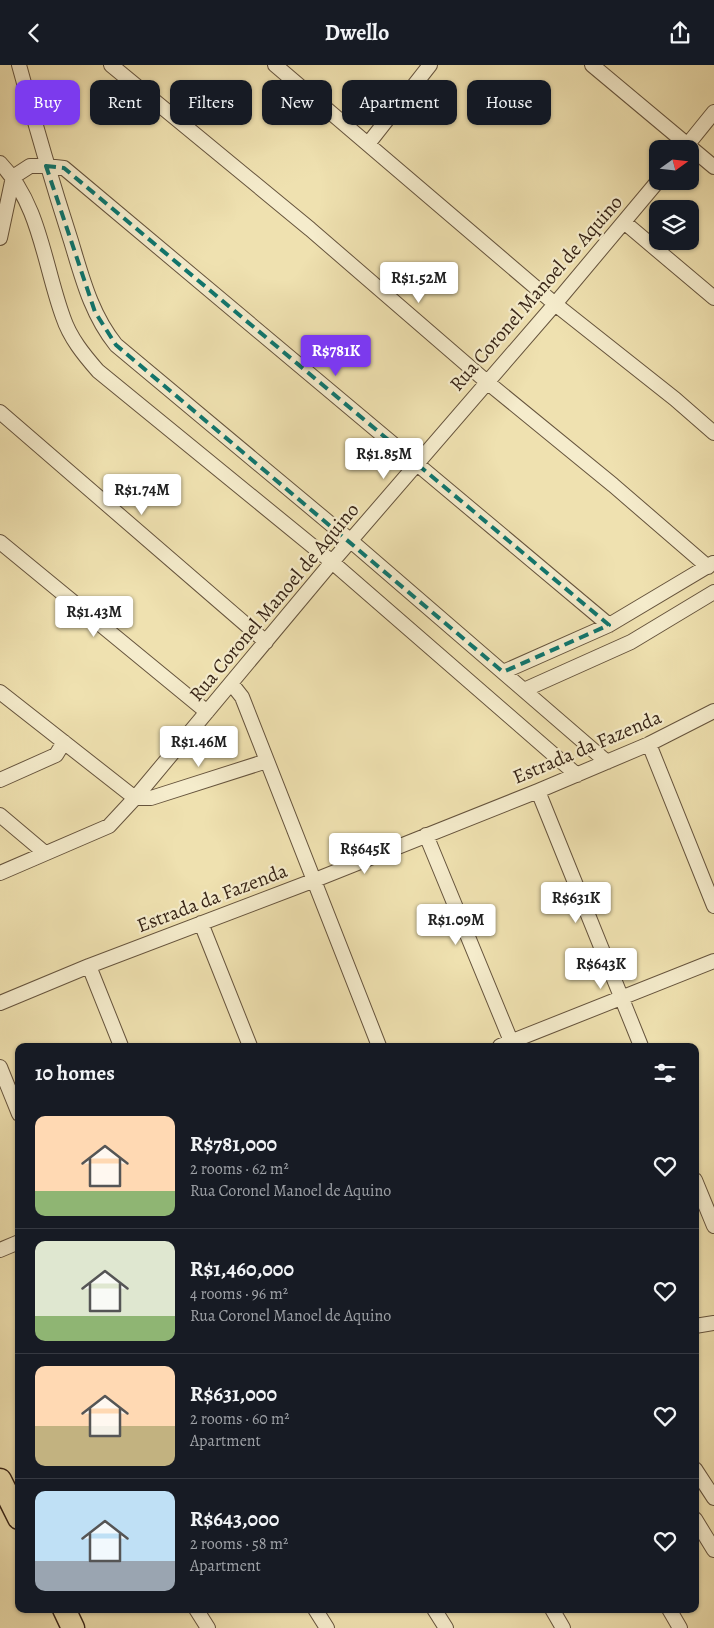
<!DOCTYPE html>
<meta charset="utf-8">
<style>
:root{--surface:#171b24;--page:#20242c;--text:#f1f3f6;--muted:#9ea1a6;--line:#363941;--accent:#7c3aed}
body{margin:0;font-family:Alegreya,serif;background:var(--page);color:var(--text);height:100vh;display:flex;flex-direction:column;font-size:19px;white-space:nowrap}
*{box-sizing:border-box;margin:0}
p{font-size:16px;color:var(--muted)}
.icon{flex:none;width:28px;height:28px;fill:none;stroke:currentColor;stroke-width:2;stroke-linecap:round;stroke-linejoin:round}
.map{position:relative;flex:1;overflow:hidden}
.side{position:absolute;left:15px;top:978px;width:684px;height:570px;display:flex;flex-direction:column;background:var(--surface);border-radius:10px;box-shadow:0 1px 4px #0004}
.side>*{flex:none}
.banner{position:absolute;left:15px;top:15px;width:685px;height:45px;display:flex;gap:10px}
.needle{width:32px;rotate:75deg}
.tools{position:absolute;left:649px;top:75px;display:grid;gap:10px}
.tools a{display:grid;place-items:center;width:50px;height:50px;border-radius:10px;background:var(--surface);box-shadow:0 1px 4px #0004;font-size:25px}
.price{position:absolute;translate:-50% -42px;padding:0 11px;border-radius:5px;background:#fff;color:#222;font-size:16px;line-height:32px;filter:drop-shadow(0 1px 2px #0008)}
.price::after{content:'';position:absolute;left:50%;top:30px;width:15px;height:11px;margin-left:-8px;background:inherit;clip-path:polygon(0 0,100% 0,50% 100%)}
.price.active{background:var(--accent);color:#fff}
ul{padding:0;list-style:none}
li{display:flex;align-items:center;gap:15px;height:125px;padding:0 20px}
li+li{border-top:1px solid var(--line)}
li span{display:grid;place-items:center;flex:none;width:140px;height:100px;border-radius:10px;color:#555}
li>.icon{margin-inline-start:auto}
span .icon{width:60px;height:60px;fill:#fffc;stroke-width:1}
li b{font-size:21px}
h2{display:flex;justify-content:space-between;align-items:center;height:60px;padding:0 20px;font-size:21px}
.chip{padding:0 18px;border-radius:10px;background:var(--surface);box-shadow:0 1px 4px #0004;font-size:18px;line-height:45px}
.chip.active{background:var(--accent);color:#fff}
header{display:flex;justify-content:space-between;align-items:center;height:65px;padding:0 20px;background:var(--surface);font-size:22px;font-weight:700}
.map>svg:first-child{display:block}
</style>
<header><svg class="icon" aria-label="back" viewBox="0 0 24 24"><path d="M15 5l-7 7 7 7"/></svg>Dwello<svg class="icon" aria-label="share" viewBox="0 0 24 24"><path d="M12 15V3M7 8l5-5 5 5M5 13v7h14v-7"/></svg></header>
<div class="map">
<svg width="714" height="1563" viewBox="0 0 714 1563">
<rect width="100%" height="100%" fill="#efe1b0"/>
<filter id="stains"><feTurbulence type="fractalNoise" baseFrequency=".004" numOctaves="4"/><feColorMatrix values="0 0 0 0 .2 0 0 0 0 .09 0 0 0 0 .02 0 0 0 .5 -.17"/></filter>
<radialGradient id="worn" r=".72"><stop offset=".6" stop-color="#630" stop-opacity="0"/><stop offset="1" stop-color="#630" stop-opacity=".3"/></radialGradient>
<g fill="none" stroke-linecap="round" stroke-linejoin="round">
<defs>
<path id="street" d="M19,0C35,59 52,117 71,176C82,212 91,249 116,280L351,476L607,697
M111,0L310,164L487,317L613,420L708,502
M275,0L555,239L675,334L714,368
M592,0L714,102
M368,79L430,0
M684,84L714,47
M0,98C40,139 44,200 63,252C70,273 84,290 98,306L332,497L577,710
M624,157L714,233
M0,173L13,112L30,101H46L64,103L609,560
M0,347L266,577
M0,477L207,647
M503,607L609,560L713,498
M231,618L242,632L379,981
M524,625L631,577L714,527
M0,627L135,733H151L267,696
M649,679L714,841
M0,715L56,690L64,677
M538,726L641,981
M0,750L45,788
M426,770L513,981
M0,808L109,761L135,733L332,497L555,239L658,116
M201,858L250,981
M89,901L121,981
M0,938L89,901L315,815L538,726L649,679L714,646
M500,981L714,896
M0,1002L19,1049
M695,1115L714,1161
M0,1185L19,1177
M695,1261L714,1258
M695,1404L714,1433
M695,1454L714,1485
M196,1544L208,1563
M315,1544L327,1563
M434,1544L446,1563
M552,1544L563,1563
M669,1544L680,1563"/>
<path id="primary" d="M0,1415L19,1453
M64,1544L73,1563"/>
</defs>
<!-- street casing -->
<use href="#street" stroke="#66543d" stroke-width="16"/>
<!-- primary casing -->
<use href="#primary" stroke="#382517" stroke-width="25"/>
<!-- street -->
<use href="#street" stroke="#f5eccc" stroke-width="14"/>
<!-- primary -->
<use href="#primary" stroke="#efe1b0" stroke-width="22"/>
</g>
<!-- marked area -->
<path fill="none" stroke="#0f766e" stroke-width="4" stroke-dasharray="10 6" stroke-linejoin="round" d="M46,101L64,103L609,560L503,607L116,280L95,247Z"/>
<g text-anchor="middle" dominant-baseline="central" stroke-width="4.5" stroke-linejoin="round" paint-order="stroke">
<!-- street labels -->
<g font-size="20" fill="#382517" stroke="#f5eccc">
<text transform="translate(536 228) rotate(-49)">Rua Coronel Manoel de Aquino</text>
<text transform="translate(274 537) rotate(-50)">Rua Coronel Manoel de Aquino</text>
<text transform="translate(587 682) rotate(-23)">Estrada da Fazenda</text>
<text transform="translate(212 833) rotate(-21)">Estrada da Fazenda</text>
</g>
</g>
<rect width="100%" height="100%" filter="url(#stains)"/>
<rect width="100%" height="100%" fill="url(#worn)"/>
</svg>
<div class="tools">
<a><svg class="needle" viewBox="-14 -14 28 28"><path d="M0-13l5 13h-10z" fill="#e53935"/><path d="M0 13l5-13h-10z" fill="#9ea1a6"/></svg></a>
<a><svg class="icon" aria-label="layers" viewBox="0 0 24 24"><path d="M12 4l9 5-9 5-9-5zM3 14l9 5 9-5"/></svg></a>
</div>
<b class="price" style="left:419px;top:239px">R$1.52M</b>
<b class="price active" style="left:336px;top:312px">R$781K</b>
<b class="price" style="left:384px;top:415px">R$1.85M</b>
<b class="price" style="left:142px;top:451px">R$1.74M</b>
<b class="price" style="left:94px;top:573px">R$1.43M</b>
<b class="price" style="left:199px;top:703px">R$1.46M</b>
<b class="price" style="left:365px;top:810px">R$645K</b>
<b class="price" style="left:576px;top:859px">R$631K</b>
<b class="price" style="left:456px;top:881px">R$1.09M</b>
<b class="price" style="left:601px;top:925px">R$643K</b>
<div class="banner">
<a class="chip active">Buy</a>
<a class="chip">Rent</a>
<a class="chip">Filters</a>
<a class="chip">New</a>
<a class="chip">Apartment</a>
<a class="chip">House</a>
</div>
<section class="side">
<h2>10 homes<svg class="icon" aria-label="filters" viewBox="0 0 24 24"><path d="M4 7h16M4 17h16"/><circle cx="9" cy="7" r="2"/><circle cx="15" cy="17" r="2"/></svg></h2>
<ul>
<li><span style="background:linear-gradient(#ffd9b3 75%,#8fb573 0)"><svg class="icon" aria-label="home" viewBox="0 0 24 24"><path d="M3 11l9-7 9 7M6 9v11h12V9"/></svg></span><div><b>R$781,000</b><p>2 rooms · 62 m²</p><p>Rua Coronel Manoel de Aquino</p></div><svg class="icon" aria-label="heart" viewBox="0 0 24 24"><path d="M12 20l-8-8c-3-5 5-10 8-4 3-6 11-1 8 4z"/></svg></li>
<li><span style="background:linear-gradient(#dfe7d0 75%,#8fb573 0)"><svg class="icon" aria-label="home" viewBox="0 0 24 24"><path d="M3 11l9-7 9 7M6 9v11h12V9"/></svg></span><div><b>R$1,460,000</b><p>4 rooms · 96 m²</p><p>Rua Coronel Manoel de Aquino</p></div><svg class="icon" aria-label="heart" viewBox="0 0 24 24"><path d="M12 20l-8-8c-3-5 5-10 8-4 3-6 11-1 8 4z"/></svg></li>
<li><span style="background:linear-gradient(#ffd9b3 60%,#c2b280 0)"><svg class="icon" aria-label="home" viewBox="0 0 24 24"><path d="M3 11l9-7 9 7M6 9v11h12V9"/></svg></span><div><b>R$631,000</b><p>2 rooms · 60 m²</p><p>Apartment</p></div><svg class="icon" aria-label="heart" viewBox="0 0 24 24"><path d="M12 20l-8-8c-3-5 5-10 8-4 3-6 11-1 8 4z"/></svg></li>
<li><span style="background:linear-gradient(#bfe0f5 70%,#9aa5b1 0)"><svg class="icon" aria-label="home" viewBox="0 0 24 24"><path d="M3 11l9-7 9 7M6 9v11h12V9"/></svg></span><div><b>R$643,000</b><p>2 rooms · 58 m²</p><p>Apartment</p></div><svg class="icon" aria-label="heart" viewBox="0 0 24 24"><path d="M12 20l-8-8c-3-5 5-10 8-4 3-6 11-1 8 4z"/></svg></li>
</ul>
</section>
</div>
